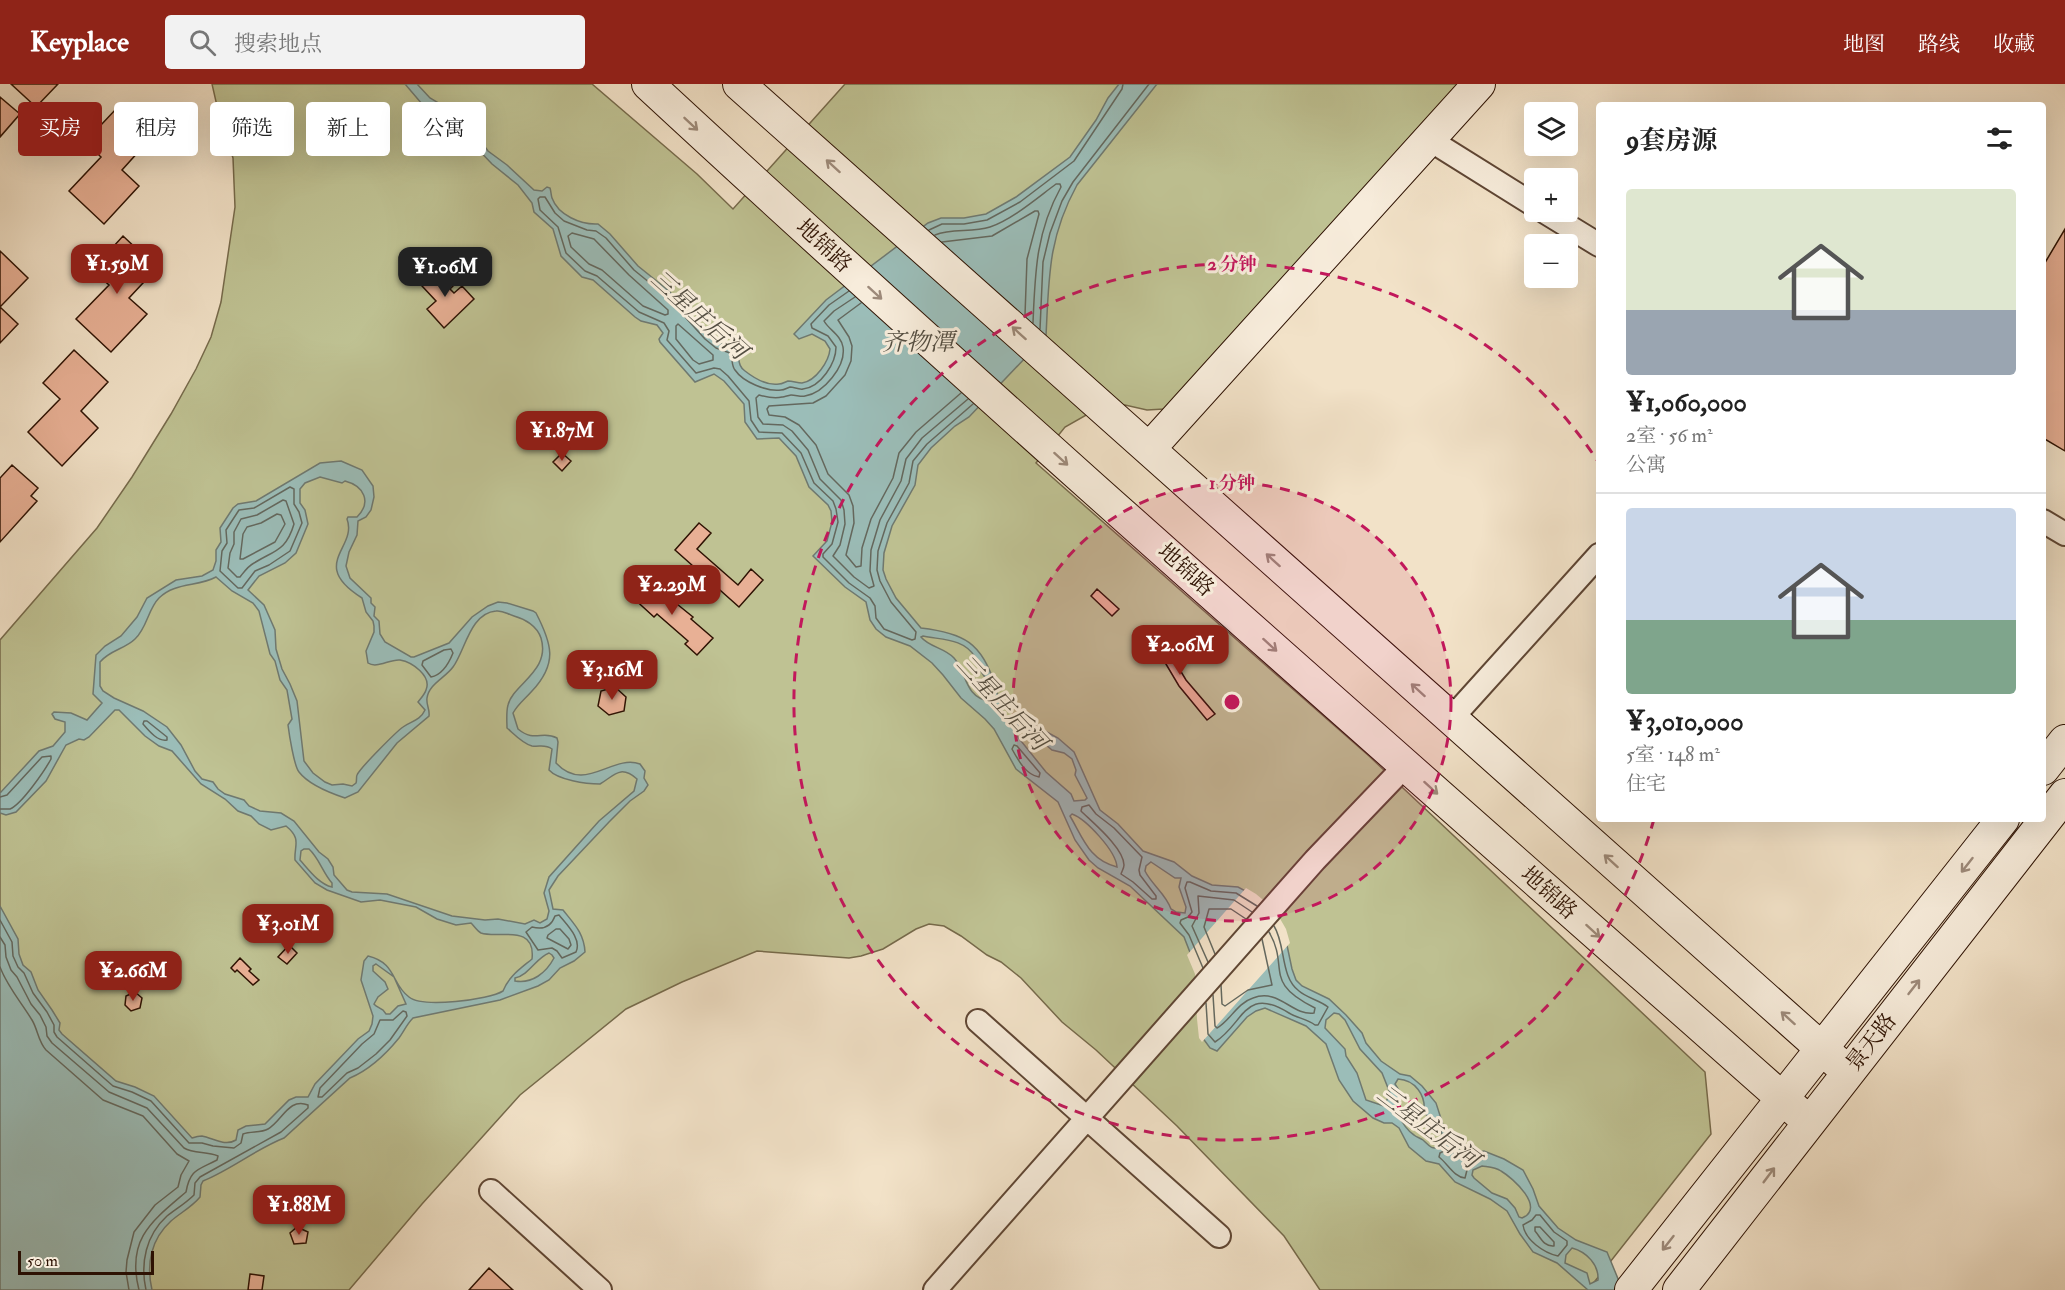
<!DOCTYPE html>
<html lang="zh">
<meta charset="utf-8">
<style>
:root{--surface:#fff;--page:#f2f2f2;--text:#222;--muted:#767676;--line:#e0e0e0;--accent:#8f2418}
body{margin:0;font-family:"IM FELL Double Pica","Noto Serif SC",serif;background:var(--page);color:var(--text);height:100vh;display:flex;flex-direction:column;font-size:22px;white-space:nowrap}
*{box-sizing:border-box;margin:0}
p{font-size:20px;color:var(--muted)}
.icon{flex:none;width:33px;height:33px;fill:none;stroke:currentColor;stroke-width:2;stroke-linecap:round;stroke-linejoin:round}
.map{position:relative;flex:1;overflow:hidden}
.panel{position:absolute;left:1596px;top:18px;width:450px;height:720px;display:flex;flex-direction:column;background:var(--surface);border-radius:6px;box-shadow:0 6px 24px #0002}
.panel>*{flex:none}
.guide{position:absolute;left:18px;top:18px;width:570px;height:54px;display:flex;gap:12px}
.tools{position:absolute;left:1524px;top:18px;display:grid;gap:12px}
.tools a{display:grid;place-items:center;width:54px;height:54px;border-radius:6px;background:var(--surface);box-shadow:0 6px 24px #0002;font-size:30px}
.scale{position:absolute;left:18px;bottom:15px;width:136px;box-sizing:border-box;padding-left:6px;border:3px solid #2e1203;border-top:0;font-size:16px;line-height:21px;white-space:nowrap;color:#2e1203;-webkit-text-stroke:4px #f7ecdb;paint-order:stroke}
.price{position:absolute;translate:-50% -51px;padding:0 14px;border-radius:12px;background:var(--accent);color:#fff;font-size:20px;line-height:39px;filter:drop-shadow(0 2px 3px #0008)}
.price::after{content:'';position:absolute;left:50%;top:36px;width:18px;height:14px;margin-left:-9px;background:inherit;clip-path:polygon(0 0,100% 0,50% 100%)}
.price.active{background:#222;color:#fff}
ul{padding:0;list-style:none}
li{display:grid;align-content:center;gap:12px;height:318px;padding:0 30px}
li+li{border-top:2px solid var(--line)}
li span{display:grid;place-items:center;height:186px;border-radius:6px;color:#555}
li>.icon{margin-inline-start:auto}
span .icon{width:108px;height:108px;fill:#fffc;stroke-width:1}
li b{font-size:26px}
h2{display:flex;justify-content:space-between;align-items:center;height:72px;padding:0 30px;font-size:26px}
.tag{padding:0 21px;border-radius:6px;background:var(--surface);box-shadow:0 6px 24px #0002;font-size:21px;line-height:54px}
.tag.active{background:var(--accent);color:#fff}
header{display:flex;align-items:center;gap:36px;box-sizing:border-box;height:84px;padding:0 30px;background:var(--accent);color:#fff}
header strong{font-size:28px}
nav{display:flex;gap:33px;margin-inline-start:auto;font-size:21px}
.search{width:420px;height:54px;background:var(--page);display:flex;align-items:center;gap:15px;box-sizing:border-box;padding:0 21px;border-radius:6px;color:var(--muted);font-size:22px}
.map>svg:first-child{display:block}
</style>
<header>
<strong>Keyplace</strong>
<div class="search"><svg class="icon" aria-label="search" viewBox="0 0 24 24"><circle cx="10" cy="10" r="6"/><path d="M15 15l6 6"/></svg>搜索地点</div>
<nav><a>地图</a><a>路线</a><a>收藏</a></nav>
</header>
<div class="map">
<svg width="2065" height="1206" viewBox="0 0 2065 1206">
<rect width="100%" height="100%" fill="#f2e2c8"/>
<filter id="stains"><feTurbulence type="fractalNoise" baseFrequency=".00333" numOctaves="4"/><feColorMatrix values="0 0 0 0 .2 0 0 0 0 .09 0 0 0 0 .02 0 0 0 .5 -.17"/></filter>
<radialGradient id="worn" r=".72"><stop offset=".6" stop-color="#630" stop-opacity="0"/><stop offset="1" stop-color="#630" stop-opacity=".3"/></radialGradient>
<!-- green -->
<path fill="#bfc293" stroke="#766a4b" stroke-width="1.5" d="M212,0H592L697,90L733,125L845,0H1462L1187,310L1164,325L1147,326L1125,321L1095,326L1065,343L1036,379L1369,672L1705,988L1711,1050L1588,1206H1320L1284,1152L1177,1042L1096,966L1062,938L1021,894L1001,878L987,871L961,852L944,842L929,840L916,845L883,865L861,872L849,874L757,867L682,898L626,925L520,1011L422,1120L349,1206H0V556L97,444L132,393L171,330L196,285L211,253L221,218L235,123L233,74L220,35Z"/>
<!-- water -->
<path fill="#9bbdb8" stroke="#6f7970" stroke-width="1.5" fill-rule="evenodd" d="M405,0H417L430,14L442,21L468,49L480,56L488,67L507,81L534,106L542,107L547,103L550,104C551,107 551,111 552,114C558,131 581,141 598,140L610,150L638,182L669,207L709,251L718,259L734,263C741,271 736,281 745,287C754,294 767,302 779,300C782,300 785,298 788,297C793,297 797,299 802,299C816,297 829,277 830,265L825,257L812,250L799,255L794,250L826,216L928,139L941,134H964L986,130L1016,113L1070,73L1096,36L1108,14L1119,0H1157L1077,101C1048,154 1049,193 1046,252L969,333L955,342L931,364L918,381L915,401L892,442L884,469L883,486L886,495L896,514L921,544C964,549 982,559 995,601C999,612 999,622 1005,632L1034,641L1058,654L1074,668L1100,726L1118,740L1143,767L1174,778L1192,792L1212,801L1238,803L1255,812L1284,847L1292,885L1296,896L1302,902L1329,915L1346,931L1362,949L1366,959L1381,977L1400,990L1410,992L1422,1002L1436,1019L1446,1050L1452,1060L1466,1071L1484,1067L1504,1075L1523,1086L1533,1105L1539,1122L1558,1144L1576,1156L1607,1168L1621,1202L1625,1206H1588L1557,1179L1533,1168L1520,1150L1507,1127L1490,1115L1455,1098L1439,1080L1426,1077L1409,1063L1399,1044L1392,1039H1384L1373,1034L1353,1017L1339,996L1326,960L1306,942L1265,924L1256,927L1247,933L1217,967L1210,964L1202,953L1198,889L1184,853L1130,802L1098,784L1089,776L1075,756L1058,718L1016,685L994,645L985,635L961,614L943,591L932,579L910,562L886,553L876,545L870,536L866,518L845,503L813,472L827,457L832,438L831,427L828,421L809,403L796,372L779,354L757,355L745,338L744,320L724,297L714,290L695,298L660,258L659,255L663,249L657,241L641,237L635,233L593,196L582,193L561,172L553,145L534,128L532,119L518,101L492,80L472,59L447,37L422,20ZM923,552C941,556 964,554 975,573C977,577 978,583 980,586C986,594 993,606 989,617C964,613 967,588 954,574C945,564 929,563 921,553ZM1021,643L1026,644L1052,666L1064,669L1072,675L1076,686L1075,691L1087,714L1085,716L1074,717L1071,710L1046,688L1017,652L1016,648ZM1072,730C1086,735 1116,767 1117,783C1089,776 1083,754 1070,732ZM1151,778L1175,794H1181L1179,803L1186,823L1185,829L1176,828L1171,825C1166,810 1152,801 1145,787L1146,782ZM1334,929L1339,930L1345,936L1360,965L1382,989L1390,1009L1384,1022L1366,1016L1357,989L1346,972L1345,965L1325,944L1326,936ZM1398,995C1415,996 1426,1011 1424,1028C1432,1039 1449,1046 1440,1063C1430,1066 1429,1061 1423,1056C1420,1054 1416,1053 1414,1051C1406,1046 1400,1035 1396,1027L1400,1008L1395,1000ZM1482,1082C1488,1083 1495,1083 1501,1087C1513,1094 1546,1124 1522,1134L1519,1133L1515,1124L1507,1115L1492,1109L1474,1094L1472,1091L1473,1086ZM1572,1164C1587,1168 1599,1181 1598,1196L1590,1200L1587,1189L1565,1179L1566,1171Z
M341,377L362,386L373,402L374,413L371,426L366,433L358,437L357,451L349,468L346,482L350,494L371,514V519L375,523L374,532L379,537L380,550L385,558L411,573H414L449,559L472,533L488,522L498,518L507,519L533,527L536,529C552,560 558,579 532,607C525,615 518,620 513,629L518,645C535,659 542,646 557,654L558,658L556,679C585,710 612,670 640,680L645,687L644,694L648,701L644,707L630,717L609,738L558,792L549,806L553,825L563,826C574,840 584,849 585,868L574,877L560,884L549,896L538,902L500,916L413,934C407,940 404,947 399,954C386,970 369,986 350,994L284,1054C256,1065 232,1085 203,1097L201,1101L200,1113C192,1123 180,1129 171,1137C151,1155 146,1180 152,1206H0V822L18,855L19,870L23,881L31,888L38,906L52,926L60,939L59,946L62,950L116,997L135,1003L154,1012L192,1054C195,1053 199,1052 202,1052C213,1054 225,1063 236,1056L238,1046L246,1042L265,1040L289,1016L296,1013H308L315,1000L358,955L369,947L372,940L373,932L361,896L364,877L368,872C397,879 391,900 409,913C422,924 489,916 503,907C509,892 520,885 532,875C536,839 498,855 481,849C477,847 474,842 471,839L456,841L437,835L416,823L380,816L361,818L327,806L315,799L295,776C294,761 302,755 286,742L271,746L259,740L251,732L238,727L225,715L201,700L172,667L159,662L145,652L119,626H115L89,653L84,656L79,655L66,661L46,697L16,728L6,731L0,729V709L39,667L53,662L65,648V638L55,635L52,630L54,628L71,629L87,636L102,619L93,610L96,571L105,562L121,552L137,533L147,514L176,496L202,492L213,486L216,477V466L221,458L220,444L233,424L238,420L256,417L320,379ZM320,393L342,399L345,397C364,402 372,418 357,433H348L347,435C358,464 308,480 362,514L366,528L373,537L374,542V548L366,567L368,579C377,585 389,575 400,576C412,578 432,592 426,606C425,610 421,614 418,618L425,626C420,637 411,637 403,643C396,648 360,684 357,691C356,693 357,697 356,699L352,702L343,700L332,701L325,698L313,689L304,677L297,617L290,600L282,585L276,565L275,546L264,521L248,506L259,492L285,479L296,469L308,440L305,426L300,419V405L305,399ZM216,493L232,507L253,519L259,527L270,570L275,577L280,596L287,606L292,635L288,641C289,649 294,682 299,688C309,701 330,709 345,714L358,708L397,659L429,632C430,625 426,621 427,614C429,600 445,594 453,583C465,567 470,529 496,527C503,526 507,530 514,532C525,535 537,542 541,554C551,587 513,600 508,621C506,628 507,638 507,644C514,650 523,660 532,662C540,663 545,660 552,665L549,686C558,696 586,700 600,700C614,692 620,680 637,695L634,707L599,737L549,793L544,809L549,827L547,835L540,839L534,836L525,840L498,835L485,836L452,832L387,810L352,808L347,806L334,791L333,783L328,775L319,768L294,737L281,729L260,727L249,722L244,716L225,710L218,705L213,698L202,695L195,687L181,661L167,643L143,627L114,614L103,607L100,602V578C110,566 125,565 135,555C147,544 148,525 159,514C175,498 198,503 216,493ZM304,765H309C319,774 323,789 332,799V803C319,800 309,786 300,776L301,767ZM549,869L552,871L554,874C546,889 532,900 515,897V894C529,891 536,874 549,869ZM376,880L394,893L406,920L398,922L390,930H386L383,926L376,922L374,920L378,913L388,905L385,898L373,887V882Z"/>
<!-- pier -->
<path fill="#f2e2c8" d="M1246,804L1256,810L1275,826L1286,845L1290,859L1202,958L1199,954L1197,935L1195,890L1187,871Z"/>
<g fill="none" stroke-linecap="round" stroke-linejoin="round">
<!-- shore -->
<path stroke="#64685e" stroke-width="1.5" d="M929,146L942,140H964L987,136L1020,118L1074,77L1122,5L1123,0
M572,149L594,155L629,191L668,226V230L665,231L643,222L602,186L589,180L571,163L568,152Z
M935,151C952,144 972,149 990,143C1013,135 1037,114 1056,100H1060L1061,103C1036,148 1035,189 1033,239
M942,158L992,152L1035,127H1038L1039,130L1027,175L1025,231
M849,207L829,221L811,240L812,244L828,252L836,263C836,279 821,303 803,305C799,306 794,303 790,303C787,304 784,306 781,306C767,308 743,298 735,286C731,281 733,274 730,269L716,264L705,255L666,212L634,186L606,154L596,147L587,146L564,137L555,129L545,113H540L538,115L540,126L558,143L566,169L585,187L597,192L639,228L664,239L669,247L667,256L696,289L714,284L720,285L728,292L749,317L751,336L759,348L782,349L801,369L814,399L833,417L836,425L838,438L832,460L823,470V473L849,499L870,514L875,522L876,534L884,545L912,556L915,555L916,548L891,518L880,497L877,486L878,467L887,439L909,399L913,377L927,360L973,320
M855,213L834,227L824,237C829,246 841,251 843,263C846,282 824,309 805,312C801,313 796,311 791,311C790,311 784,313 782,313C775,315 766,313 759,311L756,314L758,333L763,340L783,341L792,347L808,366L820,395L841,416L844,426L845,440L840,461L833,472L854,493L869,504L874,502L870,487L871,466L880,436L901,397L906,375L922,354L968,315
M861,219L838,236L849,253L852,262L851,277L845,291L826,312L813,319L769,322L767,325L769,331L785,333L799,341L816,361L828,390L849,411L853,422L854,439L846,471L856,483L861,482L862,464L871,435L893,394L899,369L916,348L961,309
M678,240L713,271V276L699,280L693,276L676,255V242Z
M1040,245L1043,178L1050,149L1062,117L1073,98L1149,0
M290,403L294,405V420L299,428L302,439L290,467L269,481L255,487L242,504H238L220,487L222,467L227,459L226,446L239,426L254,424Z
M283,416L286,417L294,440C286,467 275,466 254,479C248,482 244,488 240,493H237L228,484L230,469L234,460V448L241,435L257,431Z
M277,430L281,431L285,440L275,458L243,475H240L243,450L247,443L261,439Z
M451,565L453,569C449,579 442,591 431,593L422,581L423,577L444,566Z
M144,637H147L167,653V656C158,658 149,647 143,640Z
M1014,661L1017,662L1040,689L1039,693C1026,691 1018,676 1012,665Z
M0,713L7,711L42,673L51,672V675C45,686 22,720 10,725C8,725 2,725 0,725
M1089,721L1096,730L1114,744L1142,773L1139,786L1140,791L1156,812V815H1152L1133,798L1121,790C1122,787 1124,784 1124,781C1124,764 1092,738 1081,727L1082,723Z
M559,831C567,841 582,855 576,868L562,874L557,867L552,864L538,866L526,848L532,843C543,846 551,843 555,832Z
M0,836L12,858L13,872L18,883L24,889L33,909L47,928L54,941V948L57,953L113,1002L132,1008L151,1017L189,1059H202L213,1062L234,1064L241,1059L243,1050C251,1047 261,1049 268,1045C282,1037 289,1013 308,1021V1024L281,1048L200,1093L195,1099L194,1111C186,1119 176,1125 167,1132C146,1151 140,1179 146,1206
M556,845H560L569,855L571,861L568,865L547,854L548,851Z
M0,853L5,861L6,873L11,886L17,893L31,920L40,931L46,943L47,952L52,959L109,1008L147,1024L184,1064C194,1070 207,1067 218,1072L217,1076C198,1086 190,1085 186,1108C152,1137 126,1155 139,1206
M1215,870L1204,843L1209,825H1231L1246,835
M1208,878L1192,842L1199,829L1198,812L1234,816L1252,828
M0,883C7,902 21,918 32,936C38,946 38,957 46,966L103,1016L143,1032L177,1070L189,1077L181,1091L178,1103L155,1121L134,1148L127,1176L126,1188L129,1206
M1203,884L1189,851L1180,839L1181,836L1188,833L1192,828L1185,804L1187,798H1190L1211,807L1236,809L1257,822
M1221,901L1222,920L1225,922L1248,906L1272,901L1262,855
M1213,911L1215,942L1217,944C1230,937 1237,919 1253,914C1279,904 1292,932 1314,929L1315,924C1262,898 1290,884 1269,848
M1206,919L1208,950L1215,958C1244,940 1244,901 1289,929C1297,934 1307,935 1315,941H1318L1328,923C1319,916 1307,914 1299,907C1280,893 1286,861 1274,842
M403,927L406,928L407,932L390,956L376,970L358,984L347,989L322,1013H318L320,1004L362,960L374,950L380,936H393Z
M1448,1065L1469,1078L1465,1094C1454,1093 1448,1080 1439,1073L1440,1069Z
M1536,1131H1540L1554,1148L1567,1157V1161L1558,1172C1544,1169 1525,1156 1523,1141L1532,1136Z
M1535,1143H1540L1554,1158V1162C1544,1163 1541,1154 1535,1147Z"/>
</g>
<!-- building -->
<path fill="#e8b095" stroke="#2e1203" stroke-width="1.5" d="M11,0H58L36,23Z
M0,13L20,30L0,53Z
M116,25L149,56L122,86L139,102L104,140L69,107L101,73L85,58Z
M2065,145V367L2043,354V182Z
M123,152L157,184L129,214L147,230L111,268L76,235L109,201L92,186Z
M0,167L28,194L0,223L18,240L0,259Z
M435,186L440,192L444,188L455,200L450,205L454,209L462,202L474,215L444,244L427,225L436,217L422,202L424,201L421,198Z
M74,266L108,298L81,327L98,344L62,382L28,348L60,315L43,299Z
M562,369L571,377L562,387L553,378Z
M12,381L38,404L31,412L37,417L0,458V394Z
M699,439L711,449L697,465L738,501L751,485L763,496L739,523L675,466Z
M646,495L693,533L691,535L713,554L697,571L685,560L688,557L657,530L654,533L631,512Z
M1097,505L1119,525L1112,532L1091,512Z
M1152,548L1165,561L1186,596L1215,630L1207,636L1179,602L1163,575L1146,556Z
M615,603L626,613L624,627L609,631L598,622L601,607Z
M289,861L297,869L287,880L278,873Z
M240,874L251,885L249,887L259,896L253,901L237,886L235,888L231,884Z
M135,908L142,914L140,924L131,927L125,921L126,912Z
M297,1143L308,1148L306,1159L294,1160L290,1149Z
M489,1184L513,1206H469Z
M250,1190L264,1192L262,1206H248Z"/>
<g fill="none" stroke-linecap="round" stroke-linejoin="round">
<defs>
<path id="street" d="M1430,56L1534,121
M1545,128L1599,161
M2043,437L2065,450
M1451,635L1599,471
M978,937L1219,1152
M491,1107L600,1206
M935,1206L1315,776L1406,681"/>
<path id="secondary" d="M648,0C1029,353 1421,694 1809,1038
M739,0L1848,988
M1149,365L1479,0
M2043,685L2065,657
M1631,1206L2003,735
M1679,1206L2065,711"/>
</defs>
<!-- street casing -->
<use href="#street" stroke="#5f4634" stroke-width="26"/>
<!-- secondary casing -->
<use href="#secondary" stroke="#2e1203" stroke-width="34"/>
<!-- street -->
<use href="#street" stroke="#f7ecdb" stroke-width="22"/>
<!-- secondary -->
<use href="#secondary" stroke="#f7ecdb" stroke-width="32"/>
</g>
<!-- one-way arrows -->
<defs><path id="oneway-shaft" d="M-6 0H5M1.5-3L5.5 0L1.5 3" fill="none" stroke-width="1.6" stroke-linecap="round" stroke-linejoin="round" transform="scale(1.5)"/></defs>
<g stroke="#9d8a7a">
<use href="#oneway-shaft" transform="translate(691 40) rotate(43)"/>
<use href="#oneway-shaft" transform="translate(833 82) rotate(-138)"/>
<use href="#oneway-shaft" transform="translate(875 209) rotate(42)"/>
<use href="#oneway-shaft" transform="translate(1019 249) rotate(-138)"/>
<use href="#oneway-shaft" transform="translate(1061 375) rotate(42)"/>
<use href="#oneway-shaft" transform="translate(1273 476) rotate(-138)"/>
<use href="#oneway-shaft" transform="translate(1270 561) rotate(42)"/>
<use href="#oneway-shaft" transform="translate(1418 606) rotate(-138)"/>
<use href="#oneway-shaft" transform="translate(1431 704) rotate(42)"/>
<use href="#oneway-shaft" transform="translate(1611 777) rotate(-138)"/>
<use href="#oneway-shaft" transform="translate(1967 781) rotate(128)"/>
<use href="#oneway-shaft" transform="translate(1593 847) rotate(42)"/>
<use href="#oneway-shaft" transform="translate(1914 903) rotate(-52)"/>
<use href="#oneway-shaft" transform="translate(1788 934) rotate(-138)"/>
<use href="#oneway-shaft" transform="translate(1769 1091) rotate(-53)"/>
<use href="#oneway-shaft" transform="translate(1668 1159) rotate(128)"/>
</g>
<!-- distance rings -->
<circle cx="1232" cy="618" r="219" fill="#c2185b" fill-opacity=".12"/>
<g fill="none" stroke="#c2185b" stroke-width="3" stroke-dasharray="10 8">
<circle cx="1232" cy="618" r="219"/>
<path d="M1654 735A438 438 0 1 1 1597 376"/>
</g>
<g text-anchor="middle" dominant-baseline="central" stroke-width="6" stroke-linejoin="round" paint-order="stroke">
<!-- street labels -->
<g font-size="22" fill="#2e1203" stroke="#f7ecdb">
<text transform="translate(824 162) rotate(43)">地锦路</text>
<text transform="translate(1186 486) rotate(42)">地锦路</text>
<text transform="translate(1549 809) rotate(42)">地锦路</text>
<text transform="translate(1871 958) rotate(-52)">景天路</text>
</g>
<!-- water labels -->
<g font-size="24" font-style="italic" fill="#544e42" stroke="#f7ecdb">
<text transform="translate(699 231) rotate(42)">三星庄后河</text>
<text x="918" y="258">齐物潭</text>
<text transform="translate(1002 619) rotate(47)">三星庄后河</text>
<text transform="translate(1428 1043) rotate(37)">三星庄后河</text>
</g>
</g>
<circle cx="1232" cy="618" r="9" fill="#c2185b" stroke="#f7ecdb" stroke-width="3"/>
<g font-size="18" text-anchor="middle" font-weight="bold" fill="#c2185b" stroke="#f7ecdb" stroke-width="6" stroke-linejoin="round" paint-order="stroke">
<text x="1232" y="186">2 分钟</text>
<text x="1232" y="405">1 分钟</text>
</g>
<rect width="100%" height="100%" filter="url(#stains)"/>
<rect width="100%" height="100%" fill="url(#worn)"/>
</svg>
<div class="tools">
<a><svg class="icon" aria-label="layers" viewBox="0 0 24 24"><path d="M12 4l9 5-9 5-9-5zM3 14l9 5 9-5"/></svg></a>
<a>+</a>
<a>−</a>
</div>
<div class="scale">50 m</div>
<b class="price" style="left:117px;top:211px">¥1.59M</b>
<b class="price active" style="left:445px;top:214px">¥1.06M</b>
<b class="price" style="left:562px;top:378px">¥1.87M</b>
<b class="price" style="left:672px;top:532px">¥2.29M</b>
<b class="price" style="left:1180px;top:592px">¥2.06M</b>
<b class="price" style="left:612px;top:617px">¥3.16M</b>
<b class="price" style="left:288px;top:871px">¥3.01M</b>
<b class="price" style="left:133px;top:918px">¥2.66M</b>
<b class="price" style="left:299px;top:1152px">¥1.88M</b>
<div class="guide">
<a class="tag active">买房</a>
<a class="tag">租房</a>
<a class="tag">筛选</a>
<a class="tag">新上</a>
<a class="tag">公寓</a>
</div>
<section class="panel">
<h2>9套房源<svg class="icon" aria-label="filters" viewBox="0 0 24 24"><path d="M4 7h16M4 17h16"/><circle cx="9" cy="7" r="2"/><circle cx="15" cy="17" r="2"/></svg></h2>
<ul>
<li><span style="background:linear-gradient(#dfe7d0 65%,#9aa5b1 0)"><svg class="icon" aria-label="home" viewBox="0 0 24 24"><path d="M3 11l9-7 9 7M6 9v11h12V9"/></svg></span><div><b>¥1,060,000</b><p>2室 · 56 m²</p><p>公寓</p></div></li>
<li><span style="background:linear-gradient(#c9d6e8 60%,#7fa58c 0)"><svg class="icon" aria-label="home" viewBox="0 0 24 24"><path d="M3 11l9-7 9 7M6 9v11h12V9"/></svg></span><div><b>¥3,010,000</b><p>5室 · 148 m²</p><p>住宅</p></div></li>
</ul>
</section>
</div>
